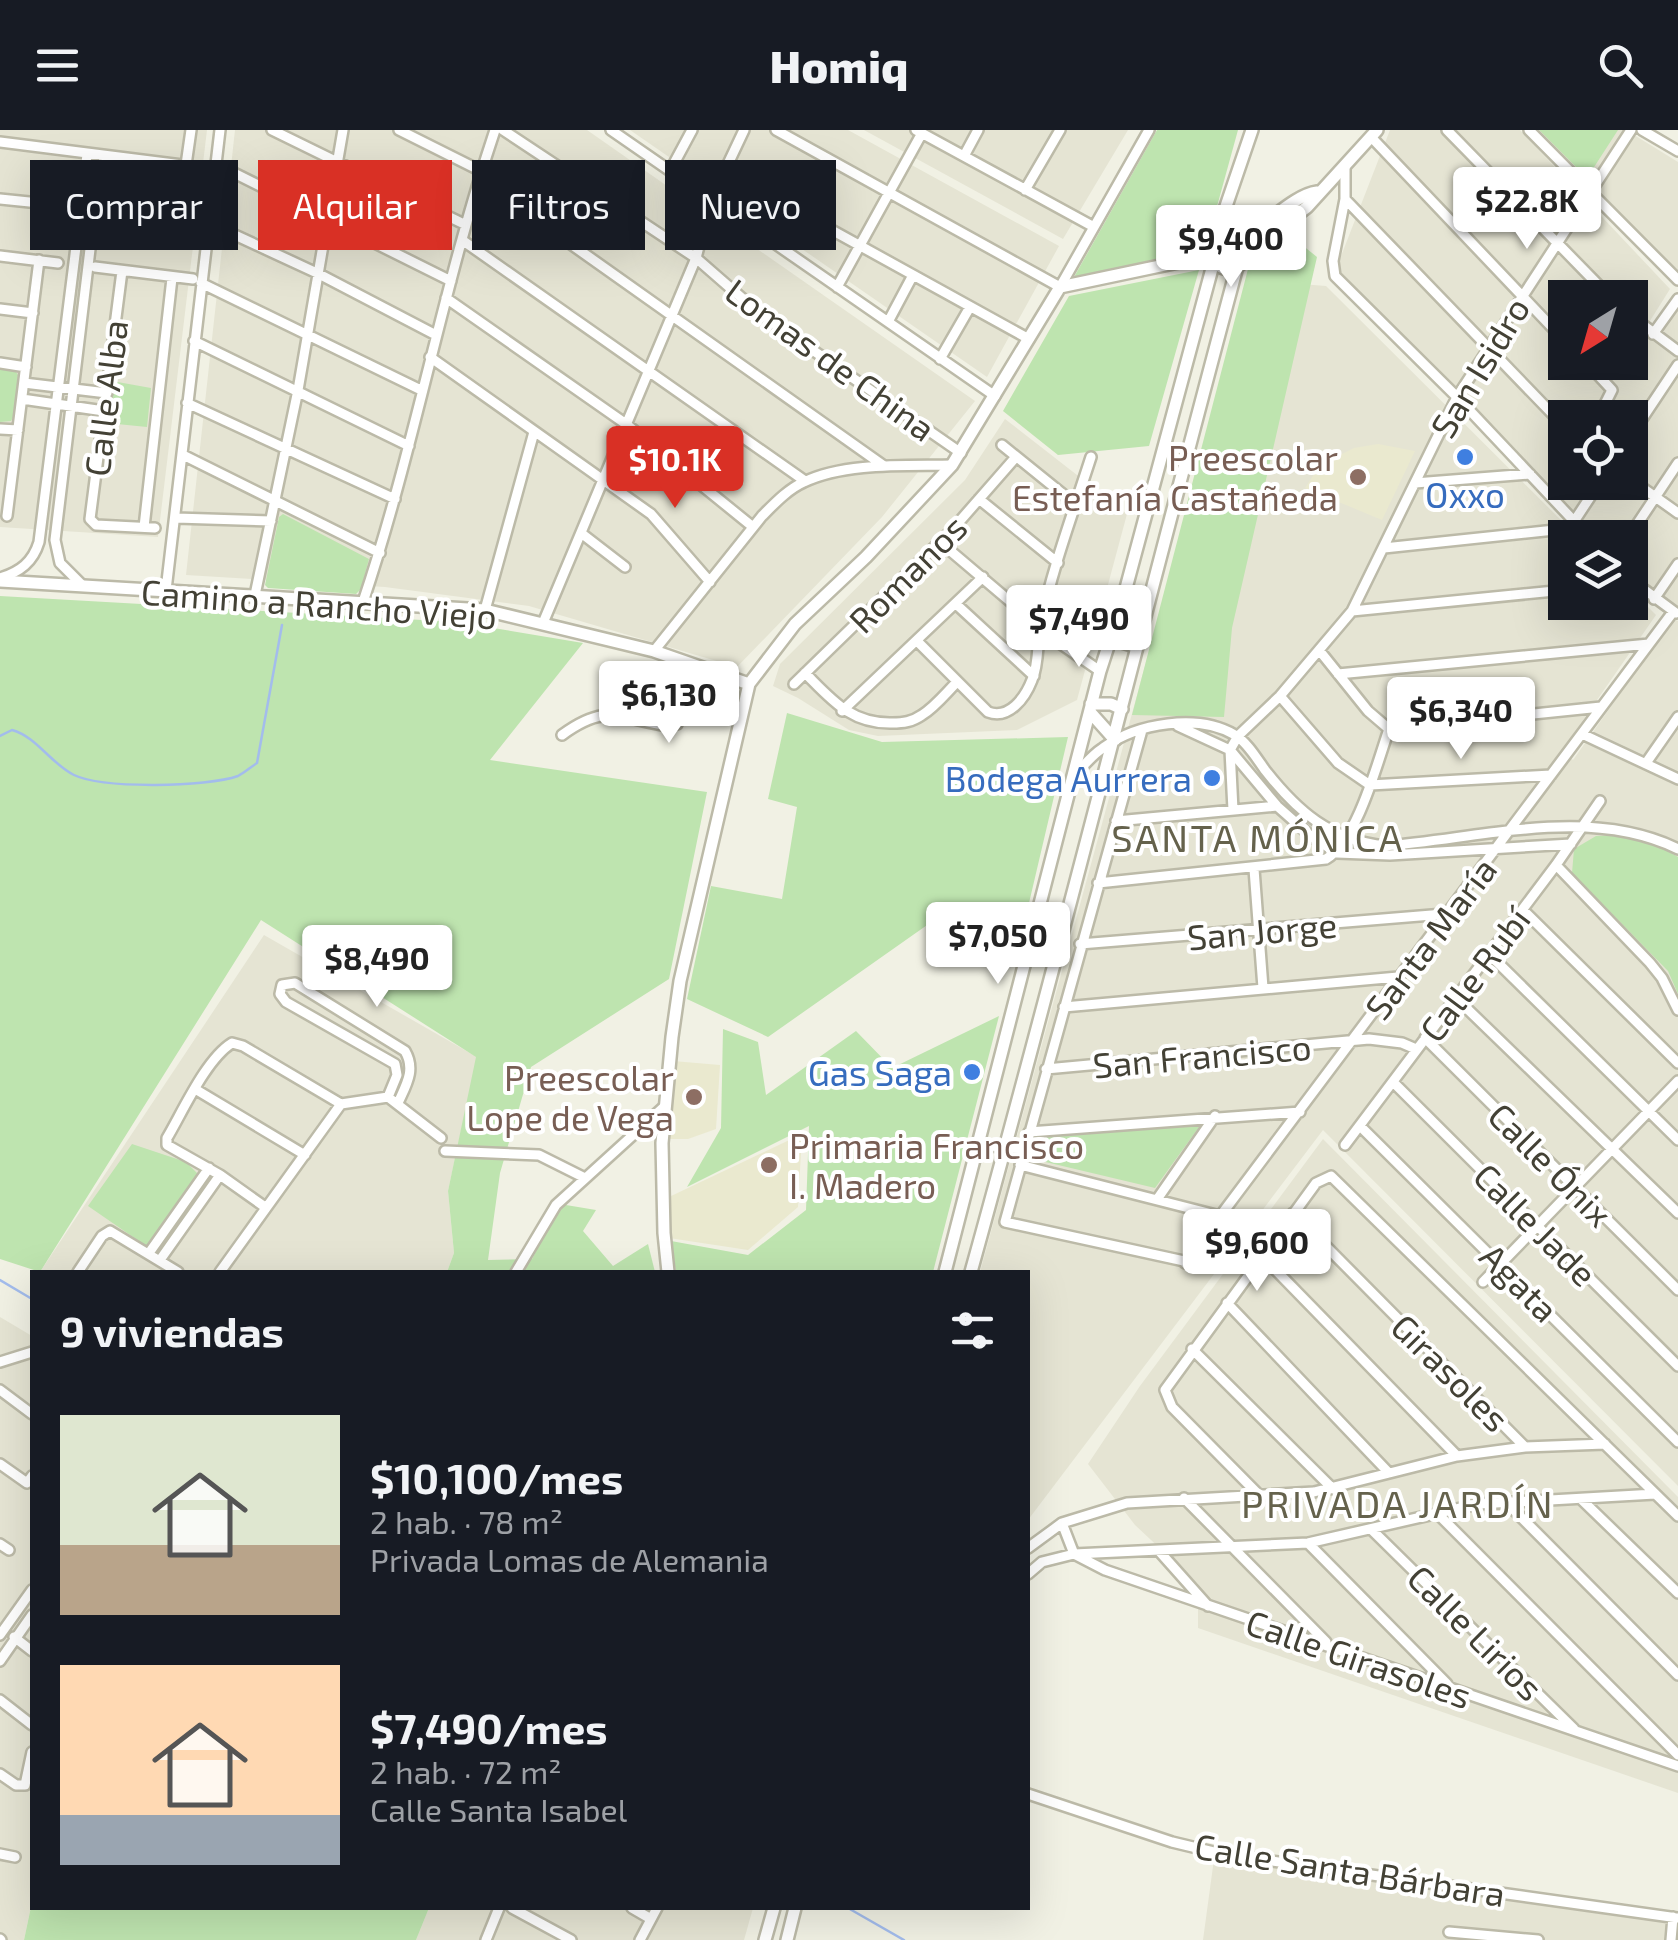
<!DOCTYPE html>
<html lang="es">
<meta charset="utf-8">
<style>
:root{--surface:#171b24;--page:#242831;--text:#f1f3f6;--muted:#9ea1a6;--accent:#d93025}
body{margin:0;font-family:"Exo 2",sans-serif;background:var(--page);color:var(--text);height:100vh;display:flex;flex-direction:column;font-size:38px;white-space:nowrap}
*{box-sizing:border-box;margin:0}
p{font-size:32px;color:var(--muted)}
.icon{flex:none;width:55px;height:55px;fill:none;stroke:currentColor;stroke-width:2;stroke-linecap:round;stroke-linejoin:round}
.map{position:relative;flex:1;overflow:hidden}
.drawer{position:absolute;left:30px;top:1140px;width:1000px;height:640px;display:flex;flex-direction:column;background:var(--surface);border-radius:0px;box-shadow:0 10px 40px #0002}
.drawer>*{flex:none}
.top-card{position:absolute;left:30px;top:30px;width:1000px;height:90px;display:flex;gap:20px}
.needle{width:65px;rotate:217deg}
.buttons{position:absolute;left:1548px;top:150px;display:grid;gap:20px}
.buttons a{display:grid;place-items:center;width:100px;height:100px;border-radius:0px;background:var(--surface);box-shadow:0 10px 40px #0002;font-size:50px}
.price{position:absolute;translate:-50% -85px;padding:0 22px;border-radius:10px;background:#fff;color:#222;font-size:32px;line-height:65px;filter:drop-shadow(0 2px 5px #0008)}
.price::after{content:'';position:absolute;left:50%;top:60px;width:30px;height:22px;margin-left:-15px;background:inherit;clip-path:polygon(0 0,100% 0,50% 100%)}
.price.selected{background:var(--accent);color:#fff}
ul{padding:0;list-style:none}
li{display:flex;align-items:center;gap:30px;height:250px;padding:0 30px}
li span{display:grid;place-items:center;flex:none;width:280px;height:200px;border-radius:0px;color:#555}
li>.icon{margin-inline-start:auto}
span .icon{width:120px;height:120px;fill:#fffc;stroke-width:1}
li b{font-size:42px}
h2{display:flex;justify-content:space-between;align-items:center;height:120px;padding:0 30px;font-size:42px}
.tag{padding:0 35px;border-radius:0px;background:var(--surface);box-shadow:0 10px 40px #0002;font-size:35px;line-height:90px}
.tag.selected{background:var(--accent);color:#fff}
header{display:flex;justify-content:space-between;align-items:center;height:130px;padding:0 30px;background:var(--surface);font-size:45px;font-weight:800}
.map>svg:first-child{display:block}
</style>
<header><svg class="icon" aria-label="menu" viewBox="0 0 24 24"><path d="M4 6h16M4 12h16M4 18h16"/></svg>Homiq<svg class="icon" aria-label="search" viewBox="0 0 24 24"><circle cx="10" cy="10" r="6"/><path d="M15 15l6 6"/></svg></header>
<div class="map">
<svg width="1678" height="1810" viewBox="0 0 1678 1810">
<rect width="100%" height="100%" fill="#f1f1e4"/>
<!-- residential -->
<path fill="#e5e4d3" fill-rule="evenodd" d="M0,0H207L158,407L0,397Z
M235,0H587L975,271L882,387L737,537L529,476L385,457L186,445Z
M630,0H848L1059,116L987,247Z
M864,0H1128L1063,109Z
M1390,0H1520L1670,159L1648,194L1661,203L1678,169V477L1630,442V408L1596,407L1336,139ZM1565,168H1630V232H1565ZM1565,288H1630V352H1565Z
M1539,0H1626L1678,32V141Z
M1250,150L1326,156L1578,407L1565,408V472H1630V459L1656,485L1563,619L1573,630L1673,489L1678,491V1356L1323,1000L1028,1390V1142H980Z
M1005,289L1127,384L1077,570L1017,600L878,606L849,600L798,568L773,556L780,534L965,350Z
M264,805L477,927L448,1061L454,1123L447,1142H40Z
M1323,1009L1678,1367V1663L1198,1498V1454L1135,1395L1088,1334L1140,1256Z
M0,1187L32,1206V1772L24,1810H0Z
M1214,1729L1678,1783V1810H1203Z
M429,1778H753L744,1810H416Z"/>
<!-- education -->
<path fill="#eae9cf" d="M1378,314L1415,321L1382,390L1305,358L1320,335L1354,318Z
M673,931L720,935L716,999L688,1009H667Z
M802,1004L798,1077L748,1120L669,1108V1067Z"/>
<!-- green -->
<path fill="#bee4af" d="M1157,0H1238L1205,120L1074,147Z
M1539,0H1618L1587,48Z
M1291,106L1317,127L1232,498L1224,587L1132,585L1248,139Z
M1199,140L1149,316L1058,325L1003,281L1069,166Z
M0,238L15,240L18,245L14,286L11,291L0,292Z
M112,251L151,258L147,297L107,293Z
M283,384L369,429L361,459L356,464L268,458L265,455L279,387Z
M0,466L457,492L583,513L490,630L707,662L669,849L531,937L500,1043L488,1130L532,1129L560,1074L596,1080L583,1101L613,1136L648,1114L655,1142H447L454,1123L448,1061L476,927L261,790L40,1142L0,1129Z
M787,583L882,612L1068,607L1029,773L957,774L768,907L687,869L711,756L782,769L797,677L768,669Z
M1619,705L1657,715L1678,727V864L1668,841L1572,743L1574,719L1596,706Z
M999,886L933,1142H676L671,1111L748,1125L806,1080L809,996L687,1057L721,998L723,899L758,912L766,965L856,901L892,938Z
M1202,993L1155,1058L1033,1029L1040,1007Z
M132,1014L186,1032L199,1045L146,1116L88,1076Z
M32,1772V1778H429L416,1810H24Z"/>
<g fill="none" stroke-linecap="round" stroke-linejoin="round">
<!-- stream -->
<path stroke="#a3bcec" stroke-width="2.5" d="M0,606L12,600C37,607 50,633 74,645C103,659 207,657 238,646C244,643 251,637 257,633L282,495
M0,1150L32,1169
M848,1778L904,1810"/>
<defs>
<path id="minor" d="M272,0L466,95
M399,0L481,41
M503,0L696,128L759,183L961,323
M611,0L995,266
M776,0L1060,157L1149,0
M916,0L1094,97
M1447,0L1611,168
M1529,0L1678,150
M1642,0L1678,21
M1372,8L1565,211
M0,12L206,38
M964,26L978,0
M216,34L451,151
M186,35L191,0
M1345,37V69L1333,131L1335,146L1457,267L1590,408
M723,40L1029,209
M670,41L692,0
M479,49L884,336
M1025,60L1060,0
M0,69L78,77
M1345,69L1565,297
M78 79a10 10 0 1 1 20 0a10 10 0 1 1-20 0Z
M82,71L87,24
M97,76L104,26
M98,80L202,94
M209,93L319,144L436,205
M462,110L805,351
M0,126L58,133
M95,137L193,149
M122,141L90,389L96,395L155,398
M201,153L421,260
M837,157L922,3
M446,168L626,294L753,397
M0,179L33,183
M1630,185L1678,221
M888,192L913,145
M1653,204L1678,169
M194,211L409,316
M430,227L651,384L710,452
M940,229L970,177
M1586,232L1612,260L1598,288
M0,233L26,237
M24,253L107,263
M22,269L104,281
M187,273L395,369
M0,299L18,300
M1630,307L1678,235
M1002,315L1075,374
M183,325L380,423
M1630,349L1678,383
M1415,353L1530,344
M979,369L1058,433
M7,386L39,130
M176,388L271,391
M144,397L172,148
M581,403L625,437
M1628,408L1678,333
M940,412L1058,512L1100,541
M1384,418L1564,399L1575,390L1600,352
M0,448C20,442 33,432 39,412L80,85
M1630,449L1676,483
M82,455L60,433L55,410L94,86
M166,460L220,0
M255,465L298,260L343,0
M1654,469L1678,434
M363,472C415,317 443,155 495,0
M956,474L1034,546
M485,480L534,302
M1352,481L1565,460
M543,493L696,128L711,70L744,0
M1051,503C1079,499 1111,509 1137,518
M918,512L988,582C1009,590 1025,568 1032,550C1039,534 1037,514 1040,497C1052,439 1073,383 1091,327
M1319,520L1368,581L1389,599
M654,521L762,386C774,374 788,359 804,352C845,332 908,336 952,335
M805,543C832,570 851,594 892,593C903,593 912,592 922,585C935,577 946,563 957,552
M1338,544L1649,514
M794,554L952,400L1015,328
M1280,566L1338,633L1370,655L1551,645
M842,581L983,447
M1178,596L1230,620L1277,676L1312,707L1337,723L1390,725L1571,714
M1389,599L1601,577
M1142,600L1005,1092L1207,1136
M1582,604L1678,649
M562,605C607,572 619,589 669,596L677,594L678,588L668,556L673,528
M1646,633L1678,587
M1075,645C1084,635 1092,625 1103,618C1137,593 1198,583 1235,605C1247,612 1257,629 1265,640C1298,682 1330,710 1385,716C1479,709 1588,675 1678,719
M1233,680L1230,620L1238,606L1280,566L1352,481L1457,267L1631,0
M1116,691L1277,676
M1556,735L1650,833L1662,848L1678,880
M1254,739L1263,858
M1098,753L1326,729C1357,711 1377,634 1389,599
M1523,780L1678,933
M1080,814L1444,784
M1489,824L1678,1010
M1456,868L1678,1083
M1064,877L1398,847
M1425,908L1678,1160
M1046,939L1369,909L1402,913L1416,919
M1394,953L1678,1236
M195,959L305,1025
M388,967L397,945L395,934L286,872L280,864L282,855L295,853L405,921C416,940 406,955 398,973
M341,974L388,967L441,1008
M1360,996L1678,1312
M1029,1002L1300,982
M979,1015L1025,1019
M1345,1015L1556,735L1600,671
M445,1021L539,1025L585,1048
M1020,1035L1220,1086
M1158,1068L1215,986
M265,1077L220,1045L167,1015V1008C183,981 206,929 232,913L243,916L341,974
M1293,1083L1525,1317
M149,1123L209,1038
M1261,1125L1457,1326
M160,1130L220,1045
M1185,1133L1673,482
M78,1142L102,1106L110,1101L178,1142
M220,1142L341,974
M516,1142L556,1075L666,975
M1483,1152L1678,951
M1227,1173L1389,1343
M1192,1219L1333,1359
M0,1232L32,1222
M0,1260L32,1284
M0,1334L27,1353L32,1346
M1259,1365L1172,1277L1165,1260L1316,1053L1331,1046L1678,1386
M1184,1368L1326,1512
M1582,1370L1678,1463
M1507,1373L1678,1545
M1437,1383L1678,1625
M1062,1393L1074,1424L1105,1440L1678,1636
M1373,1401L1574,1599
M1308,1413L1447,1554
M0,1414L9,1420
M1028,1418L1062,1393L1127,1373L1314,1362L1457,1326L1525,1317L1605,1314
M1159,1421L1208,1476
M1028,1444L1042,1432L1074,1424L1308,1413L1478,1374L1655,1364
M0,1505L32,1460
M14,1507L32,1521
M0,1531L32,1485
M0,1570L32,1595
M0,1644L16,1655H25L32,1622
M1028,1664L1172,1712L1222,1724L1678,1788
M0,1724L15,1727
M512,1778L571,1810
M632,1778L651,1789
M1449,1802L1538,1810
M0,1809L1,1810
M486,1810L499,1778
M640,1810L657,1778
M1671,1810L1673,1787"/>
<path id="tertiary" d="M1213 123a16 16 0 1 1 32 0a16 16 0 1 1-32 0Z
M1238,110C1263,99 1293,65 1317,62
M1217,112L1223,85L1252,0
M1245,124L1307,77L1377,0
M0,451L485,480L654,521L749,554
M1122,482L1125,504H1142
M1091,574H1111L1122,579
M1090,582L1115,610
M668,1142L664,1103L662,1013L672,907L680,851L749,554L795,494L866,427L952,335L1060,157L1212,125
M945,1142L1100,541L1122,473L1214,131
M971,1142C1064,808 1147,472 1237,137
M765,1810L774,1778
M787,1810L795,1778"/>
</defs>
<!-- minor casing -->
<use href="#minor" stroke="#bcbaa8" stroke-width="14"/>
<!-- tertiary casing -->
<use href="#tertiary" stroke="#bcbaa8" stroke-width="16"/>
<!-- minor -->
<use href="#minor" stroke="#fff" stroke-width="9"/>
<!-- tertiary -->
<use href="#tertiary" stroke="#fff" stroke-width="11"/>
</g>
<!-- markers -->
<g fill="#3f7fe0" stroke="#fff" stroke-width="4">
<circle cx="1465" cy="327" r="10"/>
<circle cx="1212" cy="648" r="10"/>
<circle cx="972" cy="942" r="10"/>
</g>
<g fill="#8d6e63" stroke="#fff" stroke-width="4">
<circle cx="1358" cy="347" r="10"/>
<circle cx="694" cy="967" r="10"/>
<circle cx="769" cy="1035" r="10"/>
</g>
<g text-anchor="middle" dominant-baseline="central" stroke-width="8" stroke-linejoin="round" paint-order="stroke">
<!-- street labels -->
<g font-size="35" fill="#434135" stroke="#fff">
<text transform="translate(831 229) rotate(36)">Lomas de China</text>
<text transform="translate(1479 237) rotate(-59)">San Isidro</text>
<text transform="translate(105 268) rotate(-83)">Calle Alba</text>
<text transform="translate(907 443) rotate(-45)">Romanos</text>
<text transform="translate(319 473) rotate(4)">Camino a Rancho Viejo</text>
<text transform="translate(1262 800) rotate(-5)">San Jorge</text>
<text transform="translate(1430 808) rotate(-53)">Santa María</text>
<text transform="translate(1474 844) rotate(-53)">Calle Rubí</text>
<text transform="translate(1202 925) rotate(-5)">San Francisco</text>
<text transform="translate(1551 1034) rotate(45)">Calle Ónix</text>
<text transform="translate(1536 1094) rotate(45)">Calle Jade</text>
<text transform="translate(1520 1152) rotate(45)">Agata</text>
<text transform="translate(1451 1242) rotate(45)">Girasoles</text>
<text transform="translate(1476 1502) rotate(45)">Calle Lirios</text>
<text transform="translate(1359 1528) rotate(19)">Calle Girasoles</text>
<text transform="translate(1350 1739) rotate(9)">Calle Santa Bárbara</text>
</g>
<!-- education labels -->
<g font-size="35" fill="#785e54" stroke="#fff" text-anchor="end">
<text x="1338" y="327">Preescolar<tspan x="1338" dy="40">Estefanía Castañeda</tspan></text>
<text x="674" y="947">Preescolar<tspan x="674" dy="40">Lope de Vega</tspan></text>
<text x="789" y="1015" text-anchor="start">Primaria Francisco<tspan x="789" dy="40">I. Madero</tspan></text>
</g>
<!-- shop labels -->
<g font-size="35" fill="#366cbe" stroke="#fff" text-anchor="end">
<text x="1465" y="364" text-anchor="middle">Oxxo</text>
<text x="1192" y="648">Bodega Aurrera</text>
<text x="952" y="942">Gas Saga</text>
</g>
<!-- neighbourhood labels -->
<g font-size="38" letter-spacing="2.5" fill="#65624c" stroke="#fff">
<text x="1258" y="707">SANTA MÓNICA</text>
<text x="1398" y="1373">PRIVADA JARDÍN</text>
</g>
</g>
</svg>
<div class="buttons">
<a><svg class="needle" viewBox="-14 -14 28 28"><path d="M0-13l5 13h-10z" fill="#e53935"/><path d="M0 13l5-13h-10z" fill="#9ea1a6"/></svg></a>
<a><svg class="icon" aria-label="locate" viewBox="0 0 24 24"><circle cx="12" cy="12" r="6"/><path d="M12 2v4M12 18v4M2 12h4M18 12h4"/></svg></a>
<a><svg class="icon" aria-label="layers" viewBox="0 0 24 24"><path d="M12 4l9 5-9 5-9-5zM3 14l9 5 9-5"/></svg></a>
</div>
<b class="price" style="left:1527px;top:122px">$22.8K</b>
<b class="price" style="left:1231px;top:160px">$9,400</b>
<b class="price selected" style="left:675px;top:381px">$10.1K</b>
<b class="price" style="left:1079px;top:540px">$7,490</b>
<b class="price" style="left:669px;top:616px">$6,130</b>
<b class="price" style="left:1461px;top:632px">$6,340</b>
<b class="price" style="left:998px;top:857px">$7,050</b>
<b class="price" style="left:377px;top:880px">$8,490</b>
<b class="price" style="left:1257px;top:1164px">$9,600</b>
<div class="top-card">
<a class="tag">Comprar</a>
<a class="tag selected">Alquilar</a>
<a class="tag">Filtros</a>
<a class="tag">Nuevo</a>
</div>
<section class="drawer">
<h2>9 viviendas<svg class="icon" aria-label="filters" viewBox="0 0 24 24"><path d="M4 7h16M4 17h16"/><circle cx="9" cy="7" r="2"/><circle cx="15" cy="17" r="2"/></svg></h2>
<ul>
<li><span style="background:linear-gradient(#dfe7d0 65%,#b9a48a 0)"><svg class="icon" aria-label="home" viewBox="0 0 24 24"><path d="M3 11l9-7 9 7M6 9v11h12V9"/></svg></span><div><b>$10,100/mes</b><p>2 hab. · 78 m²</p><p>Privada Lomas de Alemania</p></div></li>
<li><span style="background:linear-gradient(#ffd9b3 75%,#9aa5b1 0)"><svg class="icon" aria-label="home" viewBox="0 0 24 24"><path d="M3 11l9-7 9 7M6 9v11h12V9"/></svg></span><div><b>$7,490/mes</b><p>2 hab. · 72 m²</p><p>Calle Santa Isabel</p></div></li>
</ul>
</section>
</div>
